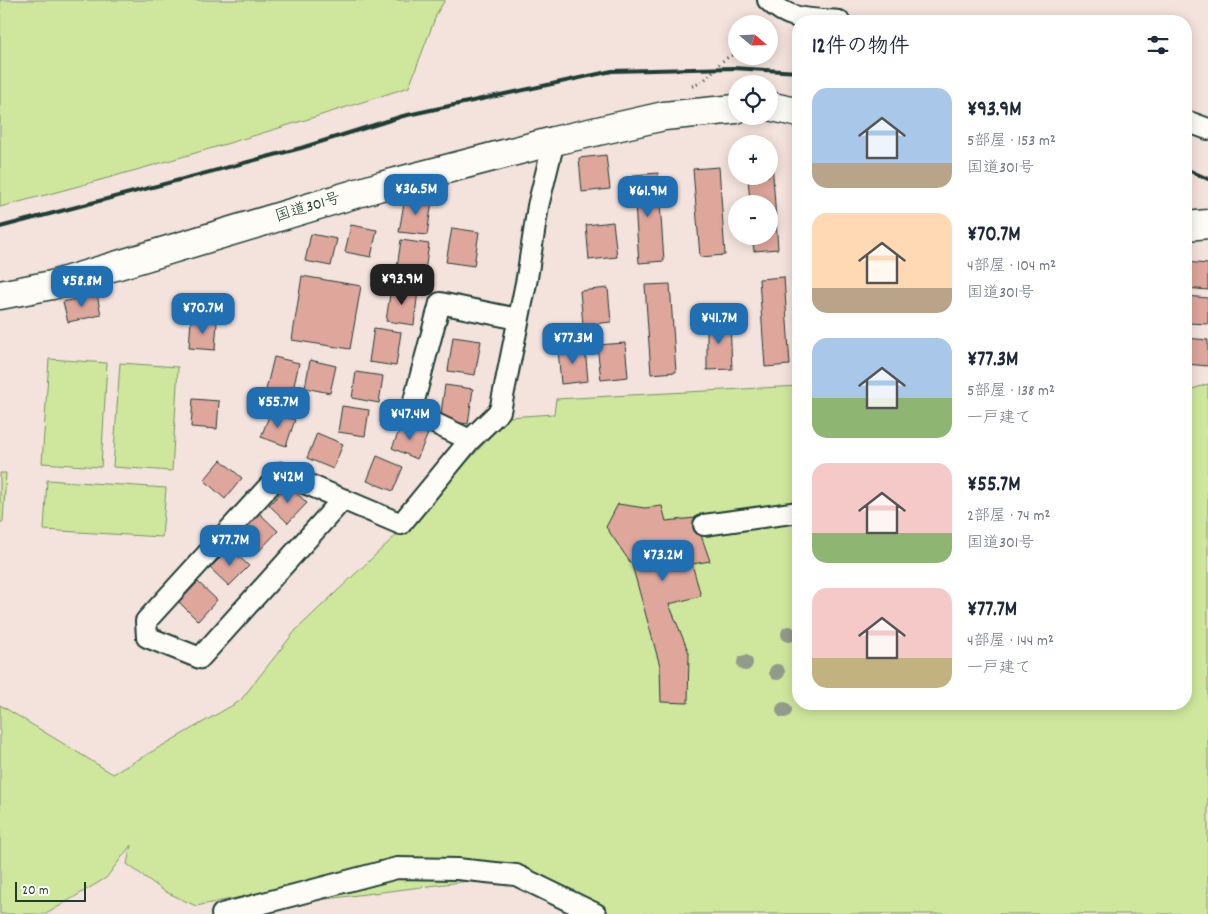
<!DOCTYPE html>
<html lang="ja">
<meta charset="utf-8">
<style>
:root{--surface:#fff;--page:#f6f6f7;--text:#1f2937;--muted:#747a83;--accent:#1f6fb2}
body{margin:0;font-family:Dekko,"Klee One",sans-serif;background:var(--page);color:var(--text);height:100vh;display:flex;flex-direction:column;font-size:19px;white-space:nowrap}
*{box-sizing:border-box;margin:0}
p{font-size:16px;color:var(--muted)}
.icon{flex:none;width:28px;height:28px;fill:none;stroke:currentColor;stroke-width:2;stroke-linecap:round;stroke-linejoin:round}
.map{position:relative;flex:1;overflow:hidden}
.drawer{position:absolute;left:792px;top:15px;width:400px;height:695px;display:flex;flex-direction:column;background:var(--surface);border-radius:20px;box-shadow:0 2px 12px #0003}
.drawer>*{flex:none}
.needle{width:32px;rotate:109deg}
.buttons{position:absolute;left:728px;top:15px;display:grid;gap:10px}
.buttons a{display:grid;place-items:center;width:50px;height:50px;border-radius:50%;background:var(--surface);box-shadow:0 2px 12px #0003;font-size:25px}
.scale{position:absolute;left:15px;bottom:12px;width:71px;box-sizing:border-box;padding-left:5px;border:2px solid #1f3d34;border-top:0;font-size:14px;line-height:18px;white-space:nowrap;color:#1f3d34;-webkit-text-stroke:4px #fdfcf7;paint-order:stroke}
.price{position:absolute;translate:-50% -42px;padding:0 11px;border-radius:10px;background:var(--accent);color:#fff;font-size:16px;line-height:32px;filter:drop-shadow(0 1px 2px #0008)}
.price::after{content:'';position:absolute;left:50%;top:30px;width:15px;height:11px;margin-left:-8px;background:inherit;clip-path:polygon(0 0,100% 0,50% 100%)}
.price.active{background:#222;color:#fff}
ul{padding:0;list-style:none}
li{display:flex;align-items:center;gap:15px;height:125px;padding:0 20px}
li span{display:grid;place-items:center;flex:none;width:140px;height:100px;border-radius:15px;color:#555}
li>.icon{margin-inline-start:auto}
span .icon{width:60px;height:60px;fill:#fffc;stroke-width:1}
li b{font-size:21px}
h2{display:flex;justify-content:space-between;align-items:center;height:60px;padding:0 20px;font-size:21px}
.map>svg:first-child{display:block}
</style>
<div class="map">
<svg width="1208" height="914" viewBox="0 0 1208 914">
<rect width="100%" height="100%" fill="#f4e2dc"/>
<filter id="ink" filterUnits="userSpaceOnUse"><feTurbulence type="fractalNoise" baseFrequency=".02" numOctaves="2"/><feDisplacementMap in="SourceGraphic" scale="10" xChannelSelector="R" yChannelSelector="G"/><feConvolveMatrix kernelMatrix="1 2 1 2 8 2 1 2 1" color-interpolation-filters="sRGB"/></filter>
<g filter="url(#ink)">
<!-- green -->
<path fill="#cfe79c" stroke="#779268" d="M0,0H445L437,13L409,87C274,131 138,171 0,207Z
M49,359L107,363L101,467L42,463Z
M120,363L178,367L172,471L113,467Z
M1208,384V914H577L516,875L239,910L241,897L196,906L164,891L127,864L131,845L106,878L46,914H0V705L113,774L240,701L296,630L425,508L508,417L554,414L556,399L799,386V704H1186V391Z
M0,473H6L3,522H0Z
M47,480L166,488L162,537L44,530Z"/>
<!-- building -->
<path fill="#dfa69c" stroke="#1f3d34" d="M606,155L610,189L582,192L579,158Z
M769,161H772L778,249L754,251L752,236H769V204H750L748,176H769Z
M719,167L725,255L700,257L693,169Z
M658,173L664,261L639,263L633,175Z
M405,197L432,201L427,235L399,232Z
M613,222L617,257L589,260L586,225Z
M351,225L377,230L371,257L345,252Z
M452,228L479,232L474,266L446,262Z
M311,234L337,239L331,266L305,261Z
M401,240L429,244L424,278L396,275Z
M1186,262L1208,264V290L1186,288Z
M302,276L361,286L350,349L292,340Z
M784,277L790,365L765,367L759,279Z
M670,284L676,372L651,374L645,285Z
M391,287L418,290L414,325L386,321Z
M608,288L611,322L583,325L580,291Z
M97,294L101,315L68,322L63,302Z
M1186,296L1208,298V324L1186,323Z
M191,320L217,322L215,350L189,348Z
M730,320L732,369L707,370V321Z
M374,328L401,332L396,366L369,362Z
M453,337L481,341L475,375L448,371Z
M1186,338L1208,340V366L1186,364Z
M625,343L628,377L601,380L597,345Z
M585,347L588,381L561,384L558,349Z
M274,357L299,363L290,404L264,398Z
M310,360L336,366L330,393L305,388Z
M356,372L383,376L379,403L352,398Z
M445,385L473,389L468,424L440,420Z
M193,399L219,401L217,429L191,427Z
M342,406L369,410L365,436L338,432Z
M271,411L295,420L286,446L261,437Z
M402,424L428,434L417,459L392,448Z
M317,433L343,444L333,469L307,458Z
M377,456L403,467L393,491L367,481Z
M221,460L242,478L225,499L204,480Z
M288,485L307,503L288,523L269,505Z
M618,504L645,508L662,506L666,521L695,518L710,561L692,564L701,596L669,604L689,653L688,703L661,702L660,666L632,565L606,527Z
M259,513L278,531L259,551L239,533Z
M230,548L249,566L229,586L210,568Z
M198,582L217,600L198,621L179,602Z"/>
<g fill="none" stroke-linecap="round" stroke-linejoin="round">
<defs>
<path id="minor" d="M768,0C789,21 811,19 839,21
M1186,121L1208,129
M470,440L411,412L440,303L518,319
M343,499L200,658L147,637L146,621L281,473L401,524L470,440L500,411L527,278L538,206L554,141
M704,525L799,512
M222,914L397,868L457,869L516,875L596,914"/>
<path id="trunk" d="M769,106L799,113
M1186,226L1208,224
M0,295L52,285L381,186L554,141L664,116L736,109"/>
</defs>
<!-- minor casing -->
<use href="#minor" stroke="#1f3d34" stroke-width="24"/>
<!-- trunk casing -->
<use href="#trunk" stroke="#1f3d34" stroke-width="31"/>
<!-- path -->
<path stroke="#1f3d34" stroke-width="3" stroke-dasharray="1 4" stroke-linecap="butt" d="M692,86C712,81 716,59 736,54"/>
<!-- minor -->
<use href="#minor" stroke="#fdfcf7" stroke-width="20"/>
<!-- trunk -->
<use href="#trunk" stroke="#fdfcf7" stroke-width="28"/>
<!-- rail -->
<path stroke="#1f3d34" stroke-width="4" d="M1186,169L1208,179
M0,227L301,148L403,116L612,71L733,68L799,72"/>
</g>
<!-- trees -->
<g fill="#929a8b">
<circle cx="789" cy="634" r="8"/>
<circle cx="745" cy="663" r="8"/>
<circle cx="777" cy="672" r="8"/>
<circle cx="784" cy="710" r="8"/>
</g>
</g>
<g text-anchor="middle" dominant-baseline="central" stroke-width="5" stroke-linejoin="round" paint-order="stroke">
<!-- street labels -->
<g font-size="16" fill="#1f3d34" stroke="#fdfcf7">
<text transform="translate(308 208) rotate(-17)">国道301号</text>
</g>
</g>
</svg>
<div class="buttons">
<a><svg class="needle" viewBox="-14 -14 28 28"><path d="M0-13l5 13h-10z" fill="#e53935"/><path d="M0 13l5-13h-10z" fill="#747a83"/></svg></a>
<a><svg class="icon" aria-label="locate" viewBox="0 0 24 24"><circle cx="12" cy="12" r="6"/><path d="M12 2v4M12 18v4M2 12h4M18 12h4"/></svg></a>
<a>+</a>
<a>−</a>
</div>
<div class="scale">20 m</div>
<b class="price" style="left:416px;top:216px">¥36.5M</b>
<b class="price" style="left:648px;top:218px">¥61.9M</b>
<b class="price active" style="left:402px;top:306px">¥93.9M</b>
<b class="price" style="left:82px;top:308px">¥58.8M</b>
<b class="price" style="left:203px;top:335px">¥70.7M</b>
<b class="price" style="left:719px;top:345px">¥41.7M</b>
<b class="price" style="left:573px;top:365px">¥77.3M</b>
<b class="price" style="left:278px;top:429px">¥55.7M</b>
<b class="price" style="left:410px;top:441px">¥47.4M</b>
<b class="price" style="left:288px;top:504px">¥42M</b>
<b class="price" style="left:230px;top:567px">¥77.7M</b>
<b class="price" style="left:663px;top:582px">¥73.2M</b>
<section class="drawer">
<h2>12件の物件<svg class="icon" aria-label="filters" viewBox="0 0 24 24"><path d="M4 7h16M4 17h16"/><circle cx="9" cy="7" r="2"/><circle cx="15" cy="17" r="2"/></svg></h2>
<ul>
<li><span style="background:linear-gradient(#a9c7e8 75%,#b9a48a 0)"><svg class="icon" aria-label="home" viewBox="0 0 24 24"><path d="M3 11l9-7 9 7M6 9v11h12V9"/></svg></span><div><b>¥93.9M</b><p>5部屋 · 153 m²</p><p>国道301号</p></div></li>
<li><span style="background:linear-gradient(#ffd9b3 75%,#b9a48a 0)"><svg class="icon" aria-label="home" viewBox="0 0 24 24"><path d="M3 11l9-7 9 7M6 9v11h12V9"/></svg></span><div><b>¥70.7M</b><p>4部屋 · 104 m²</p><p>国道301号</p></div></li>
<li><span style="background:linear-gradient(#a9c7e8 60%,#8fb573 0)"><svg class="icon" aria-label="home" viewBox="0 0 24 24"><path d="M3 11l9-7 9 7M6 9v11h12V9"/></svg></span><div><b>¥77.3M</b><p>5部屋 · 138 m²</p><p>一戸建て</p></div></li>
<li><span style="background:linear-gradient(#f6c9c9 70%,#8fb573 0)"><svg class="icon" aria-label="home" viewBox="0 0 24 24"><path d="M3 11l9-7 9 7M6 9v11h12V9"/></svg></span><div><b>¥55.7M</b><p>2部屋 · 74 m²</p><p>国道301号</p></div></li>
<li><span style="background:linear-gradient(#f6c9c9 70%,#c2b280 0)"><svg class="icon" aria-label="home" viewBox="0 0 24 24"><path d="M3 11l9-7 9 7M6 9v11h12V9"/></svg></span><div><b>¥77.7M</b><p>4部屋 · 144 m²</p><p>一戸建て</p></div></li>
</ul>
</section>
</div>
